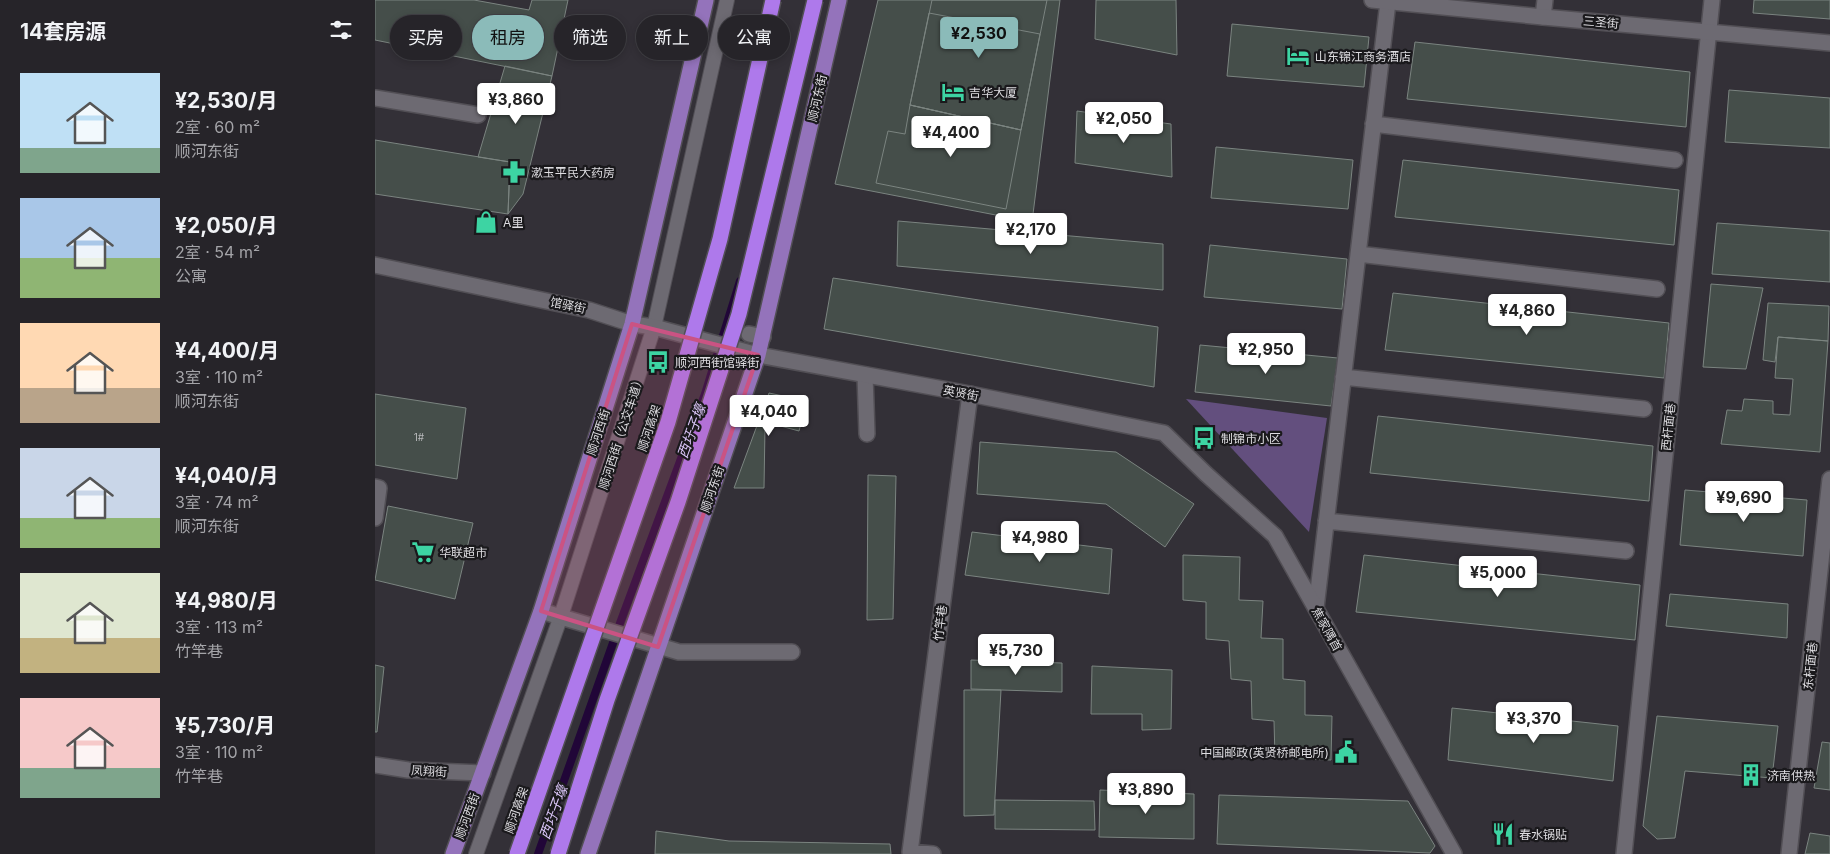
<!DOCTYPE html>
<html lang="zh">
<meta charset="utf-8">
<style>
:root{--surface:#262429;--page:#323035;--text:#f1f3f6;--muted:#a4a4a8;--line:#424146;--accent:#8bbbb9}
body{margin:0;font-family:Inter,"Noto Sans SC",sans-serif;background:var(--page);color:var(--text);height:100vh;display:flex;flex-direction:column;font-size:19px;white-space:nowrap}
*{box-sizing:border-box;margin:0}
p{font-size:16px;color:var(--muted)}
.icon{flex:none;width:28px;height:28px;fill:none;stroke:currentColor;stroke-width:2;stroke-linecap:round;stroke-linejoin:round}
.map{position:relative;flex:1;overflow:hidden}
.drawer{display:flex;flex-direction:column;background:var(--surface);width:375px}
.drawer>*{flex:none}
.top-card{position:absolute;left:15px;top:15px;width:475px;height:45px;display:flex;gap:10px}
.price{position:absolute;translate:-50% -42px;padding:0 11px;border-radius:5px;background:#fff;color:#222;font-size:16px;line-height:32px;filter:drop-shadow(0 1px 2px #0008)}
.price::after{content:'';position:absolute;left:50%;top:30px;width:15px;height:11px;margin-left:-8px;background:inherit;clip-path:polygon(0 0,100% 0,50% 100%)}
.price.on{background:var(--accent);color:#111}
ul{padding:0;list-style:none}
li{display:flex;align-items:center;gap:15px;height:125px;padding:0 20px}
li span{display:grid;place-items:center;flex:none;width:140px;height:100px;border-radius:0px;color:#555}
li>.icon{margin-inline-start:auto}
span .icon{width:60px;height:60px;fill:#fffc;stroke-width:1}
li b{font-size:21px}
h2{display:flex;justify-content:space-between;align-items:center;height:60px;padding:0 20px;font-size:21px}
.tag{padding:0 18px;border-radius:22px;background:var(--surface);box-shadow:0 2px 8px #0003,0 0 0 1px var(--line);font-size:18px;line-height:45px}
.tag.on{background:var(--accent);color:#111}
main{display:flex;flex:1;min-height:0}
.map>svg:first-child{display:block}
</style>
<main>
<section class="drawer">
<h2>14套房源<svg class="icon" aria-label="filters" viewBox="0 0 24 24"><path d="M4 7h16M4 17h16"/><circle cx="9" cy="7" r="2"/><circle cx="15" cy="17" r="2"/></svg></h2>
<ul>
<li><span style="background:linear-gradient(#bfe0f5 75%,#7fa58c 0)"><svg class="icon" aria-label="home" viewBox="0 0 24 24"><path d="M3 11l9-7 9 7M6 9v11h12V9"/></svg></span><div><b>¥2,530/月</b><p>2室 · 60 m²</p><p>顺河东街</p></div></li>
<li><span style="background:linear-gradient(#a9c7e8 60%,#8fb573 0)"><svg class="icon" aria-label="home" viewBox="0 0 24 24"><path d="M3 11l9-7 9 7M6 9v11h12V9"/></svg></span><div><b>¥2,050/月</b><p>2室 · 54 m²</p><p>公寓</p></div></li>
<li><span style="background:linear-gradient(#ffd9b3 65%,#b9a48a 0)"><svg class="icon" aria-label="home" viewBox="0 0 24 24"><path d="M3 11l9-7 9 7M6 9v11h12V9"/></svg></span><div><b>¥4,400/月</b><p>3室 · 110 m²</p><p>顺河东街</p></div></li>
<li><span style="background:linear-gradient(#c9d6e8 70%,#8fb573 0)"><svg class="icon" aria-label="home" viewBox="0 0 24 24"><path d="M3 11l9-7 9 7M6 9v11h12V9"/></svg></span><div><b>¥4,040/月</b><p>3室 · 74 m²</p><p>顺河东街</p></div></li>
<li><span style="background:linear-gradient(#dfe7d0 65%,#c2b280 0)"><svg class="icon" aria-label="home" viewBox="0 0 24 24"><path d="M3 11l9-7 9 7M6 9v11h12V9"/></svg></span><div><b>¥4,980/月</b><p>3室 · 113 m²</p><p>竹竿巷</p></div></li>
<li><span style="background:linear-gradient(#f6c9c9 70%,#7fa58c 0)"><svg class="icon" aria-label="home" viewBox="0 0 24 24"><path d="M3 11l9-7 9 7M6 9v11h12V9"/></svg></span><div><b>¥5,730/月</b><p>3室 · 110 m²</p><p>竹竿巷</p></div></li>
</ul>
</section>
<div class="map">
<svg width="1455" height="854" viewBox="0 0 1455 854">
<rect width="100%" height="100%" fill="#333037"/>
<!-- green -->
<path fill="#634f7e" d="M811,399L952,418L934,532Z"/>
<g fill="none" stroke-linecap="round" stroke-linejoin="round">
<!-- stream -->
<path stroke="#210638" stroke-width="8" d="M163,854L245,623L330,394L365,281"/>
</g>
<!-- building -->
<path fill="#454e4a" stroke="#7b8480" d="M0,0H99L154,10L157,0H193L177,76L0,40Z
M503,0H685L657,222L460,184Z
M557,0H672L646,130L535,105Z
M721,0H801L802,55L720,39Z
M1379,0H1455V19L1378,13Z
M554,13L665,34L646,130L535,105Z
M857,24L994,37L989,87L852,76Z
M1040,42L1315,72L1311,127L1032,99Z
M130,66L177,76L148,194L133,214L135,162L103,157Z
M1354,90L1455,98V148L1350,142Z
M535,105L646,130L631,209L501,183L513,131L530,134Z
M702,111L796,124L797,177L700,163Z
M0,140L135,162L133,214L0,194Z
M841,147L978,160L973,209L836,198Z
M1028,160L1304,190L1299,245L1020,217Z
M523,221L788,244V290L522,266Z
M1342,223L1455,231V282L1337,274Z
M835,245L972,259L967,309L829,297Z
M458,278L783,327L779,387L449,329Z
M1336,284L1388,288L1371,369L1328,367Z
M1018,293L1294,323L1289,378L1010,350Z
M1393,303L1454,306L1453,341L1403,337L1400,362L1388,360Z
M1403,337L1453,341L1445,452L1346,444L1352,410L1367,411L1369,399L1398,401V414L1415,415L1418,379L1400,378Z
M825,345L963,358L956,406L820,392Z
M394,393L432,401L424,431L398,424L390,426L389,488H359Z
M0,394L91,408L82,479L0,465Z
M1003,416L1278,446L1274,501L995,473Z
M605,442L741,452L819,504L790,547L731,504L602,494Z
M493,475L521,476L518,619L492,620Z
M1310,490L1432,500L1428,556L1305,545Z
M13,506L98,523L80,599L0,580Z
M597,532L737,549L734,594L590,575Z
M808,555L865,557L864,600L888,601L886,638L908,639V679L930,681V715L957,716L956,760L900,758L899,721L877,719L876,681L856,679L854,641L831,639V602L808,600Z
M989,555L1265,585L1260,640L981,612Z
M1295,594L1413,604L1412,638L1291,626Z
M596,660L687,663V692L596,689Z
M0,665L9,667L2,732H0Z
M717,666L797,670L796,729L767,730V714H716Z
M589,690H626L619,815L589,816Z
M1077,708L1243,726L1238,781L1073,760Z
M1282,716L1403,726L1397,778L1310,771L1300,838L1282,839L1268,826Z
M1447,742L1455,743V790L1439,788Z
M725,790L819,794V839L724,837Z
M844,795L1033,801L1060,846L1055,853L842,844Z
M620,800L719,801L720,830L620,829Z
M281,831L354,841L515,844L516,854H280Z
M1435,833L1455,836V854H1430Z"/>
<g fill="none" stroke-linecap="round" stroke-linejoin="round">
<defs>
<path id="lane" d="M101,854L186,616L279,327L352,0"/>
<path id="street" d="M1168,17L1170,0
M0,98L103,115
M998,124L1300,160
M983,254L1282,289
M374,334L388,337
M490,375L492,434
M968,377L1269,409
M0,487L4,488L0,518
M951,521L1251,551
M941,608L1013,2
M166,611L304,652H417
M0,765L33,770L108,773
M558,854L535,852L595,394
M1249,854L1337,0
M1414,854L1455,479"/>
<path id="secondary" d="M997,0L1168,17L1455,43
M0,265L214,310L257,324L279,327L383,355L595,394L789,433L831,474L900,536L1079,854"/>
<path id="primary" d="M78,854L166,611L257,324L331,0
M213,854L383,355L464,0"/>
</defs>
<!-- lane casing -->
<use href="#lane" stroke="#524f55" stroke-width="16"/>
<!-- street casing -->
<use href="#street" stroke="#524f55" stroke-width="18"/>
<!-- secondary casing -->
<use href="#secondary" stroke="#524f55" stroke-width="18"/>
<!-- primary casing -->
<use href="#primary" stroke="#524f55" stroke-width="18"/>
<!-- lane -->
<use href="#lane" stroke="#6d6a72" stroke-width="14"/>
<!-- street -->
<use href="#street" stroke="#6d6a72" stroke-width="15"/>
<!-- secondary -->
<use href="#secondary" stroke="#6d6a72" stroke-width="15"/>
<!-- primary -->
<use href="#primary" stroke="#9473bb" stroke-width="15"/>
<defs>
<path id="highway-bridge" d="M142,854L293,422L345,239L398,0
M183,854L232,700L303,502L364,314L440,0"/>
</defs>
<!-- highway-bridge casing -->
<use href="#highway-bridge" stroke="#524f55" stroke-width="18" stroke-linecap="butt"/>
<!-- highway-bridge -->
<use href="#highway-bridge" stroke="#ae79eb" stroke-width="15"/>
</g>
<!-- marked area -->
<path fill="#ca5383" fill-opacity="0.2" stroke="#ca5383" stroke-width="4" stroke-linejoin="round" d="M257,324L383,355L283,647L166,611Z"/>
<!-- icons -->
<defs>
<symbol id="hotel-bare" viewBox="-9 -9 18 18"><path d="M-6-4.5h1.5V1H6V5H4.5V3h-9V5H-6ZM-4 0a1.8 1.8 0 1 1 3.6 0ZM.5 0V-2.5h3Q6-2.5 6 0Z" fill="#3dd4a3" stroke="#1a191c" stroke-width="2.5" paint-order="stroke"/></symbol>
<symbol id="pharmacy-bare" viewBox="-9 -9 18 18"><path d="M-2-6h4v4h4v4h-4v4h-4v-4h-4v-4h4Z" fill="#3dd4a3" stroke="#1a191c" stroke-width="2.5" paint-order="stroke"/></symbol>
<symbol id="shop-bare" viewBox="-9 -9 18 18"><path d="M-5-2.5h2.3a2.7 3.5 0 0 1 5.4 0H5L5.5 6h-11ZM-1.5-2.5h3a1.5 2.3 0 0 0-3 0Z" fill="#3dd4a3" stroke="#1a191c" stroke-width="2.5" paint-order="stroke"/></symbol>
<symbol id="bus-bare" viewBox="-9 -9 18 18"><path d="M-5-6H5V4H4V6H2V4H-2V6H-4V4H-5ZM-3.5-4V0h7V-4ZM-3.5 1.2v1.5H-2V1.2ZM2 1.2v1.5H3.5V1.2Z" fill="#3dd4a3" stroke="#1a191c" stroke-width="2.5" paint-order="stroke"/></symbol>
<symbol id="supermarket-bare" viewBox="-9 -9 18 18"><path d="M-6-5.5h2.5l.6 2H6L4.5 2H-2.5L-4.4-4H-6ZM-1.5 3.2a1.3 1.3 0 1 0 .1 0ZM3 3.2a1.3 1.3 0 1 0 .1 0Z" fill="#3dd4a3" stroke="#1a191c" stroke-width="2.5" paint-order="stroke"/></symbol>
<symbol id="civic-bare" viewBox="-9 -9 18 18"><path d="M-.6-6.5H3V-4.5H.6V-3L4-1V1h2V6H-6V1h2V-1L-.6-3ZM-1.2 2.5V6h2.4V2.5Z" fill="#3dd4a3" stroke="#1a191c" stroke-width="2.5" paint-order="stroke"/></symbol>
<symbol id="building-bare" viewBox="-9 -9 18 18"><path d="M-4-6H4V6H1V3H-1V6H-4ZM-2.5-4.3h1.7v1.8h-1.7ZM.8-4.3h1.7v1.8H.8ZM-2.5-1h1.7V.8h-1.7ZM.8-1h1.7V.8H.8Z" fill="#3dd4a3" stroke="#1a191c" stroke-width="2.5" paint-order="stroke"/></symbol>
<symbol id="restaurant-bare" viewBox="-9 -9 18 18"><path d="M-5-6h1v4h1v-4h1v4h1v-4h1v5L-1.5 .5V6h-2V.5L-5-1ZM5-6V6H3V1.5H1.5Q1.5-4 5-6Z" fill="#3dd4a3" stroke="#1a191c" stroke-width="2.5" paint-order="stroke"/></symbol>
</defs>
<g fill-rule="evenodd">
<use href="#hotel-bare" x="907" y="40" width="32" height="32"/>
<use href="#hotel-bare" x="562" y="76" width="32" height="32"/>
<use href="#pharmacy-bare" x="123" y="156" width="32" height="32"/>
<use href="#shop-bare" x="95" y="206" width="32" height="32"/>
<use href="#bus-bare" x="267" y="346" width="32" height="32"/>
<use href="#bus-bare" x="813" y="422" width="32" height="32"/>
<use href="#supermarket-bare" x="32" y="536" width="32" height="32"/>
<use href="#civic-bare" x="955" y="736" width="32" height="32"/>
<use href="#building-bare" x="1360" y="759" width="32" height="32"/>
<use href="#restaurant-bare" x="1112" y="818" width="32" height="32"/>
</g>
<g text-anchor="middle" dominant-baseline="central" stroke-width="4.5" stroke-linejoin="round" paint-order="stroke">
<!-- number labels -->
<g font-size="10" fill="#b8b9bb">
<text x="44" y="437">1#</text>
</g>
<!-- street labels -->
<g font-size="12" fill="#dedde1" stroke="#1a191c">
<text transform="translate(1226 22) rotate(5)">三圣街</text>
<text transform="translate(442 98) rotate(-77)">顺河东街</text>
<text transform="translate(193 305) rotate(12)">馆驿街</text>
<text transform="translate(586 393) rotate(11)">英贤街</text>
<text transform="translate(1293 427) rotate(-84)">西杆面巷</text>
<text transform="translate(274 428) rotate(-72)">顺河高架</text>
<text transform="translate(223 432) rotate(-72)">顺河西街</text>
<text transform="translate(246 432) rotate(-72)">顺河西街（公交车道）</text>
<text transform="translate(337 489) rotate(-71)">顺河东街</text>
<text transform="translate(565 623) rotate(-83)">竹竿巷</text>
<text transform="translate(952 629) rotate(61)">焦家隅首</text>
<text transform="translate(1435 666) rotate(-84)">东杆面巷</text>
<text transform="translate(54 771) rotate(3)">凤翔街</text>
<text transform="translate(141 810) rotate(-71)">顺河高架</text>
<text transform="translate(92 816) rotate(-70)">顺河西街</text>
</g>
<!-- poi labels -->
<g font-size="12" fill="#dedde1" stroke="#1a191c" text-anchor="start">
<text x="940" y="56">山东锦江商务酒店</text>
<text x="594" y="92">吉华大厦</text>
<text x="156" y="172">漱玉平民大药房</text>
<text x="128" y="222">A里</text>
<text x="300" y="362">顺河西街馆驿街</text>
<text x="846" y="438">制锦市小区</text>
<text x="64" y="552">华联超市</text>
<text x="954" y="752" text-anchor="end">中国邮政(英贤桥邮电所)</text>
<text x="1392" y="775">济南供热</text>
<text x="1144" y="834">春水锅贴</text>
</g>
<!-- water labels -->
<g font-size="14" font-style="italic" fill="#dcc7fa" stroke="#1a191c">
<text transform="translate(316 431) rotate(-70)">西圩子壕</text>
<text transform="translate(178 812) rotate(-70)">西圩子壕</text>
</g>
</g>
</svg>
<b class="price on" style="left:604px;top:59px">¥2,530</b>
<b class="price" style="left:141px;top:125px">¥3,860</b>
<b class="price" style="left:749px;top:144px">¥2,050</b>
<b class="price" style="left:576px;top:158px">¥4,400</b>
<b class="price" style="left:656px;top:255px">¥2,170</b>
<b class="price" style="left:1152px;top:336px">¥4,860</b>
<b class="price" style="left:891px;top:375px">¥2,950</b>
<b class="price" style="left:394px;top:437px">¥4,040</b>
<b class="price" style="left:1369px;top:523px">¥9,690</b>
<b class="price" style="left:665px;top:563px">¥4,980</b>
<b class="price" style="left:1123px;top:598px">¥5,000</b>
<b class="price" style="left:641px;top:676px">¥5,730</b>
<b class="price" style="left:1159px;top:744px">¥3,370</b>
<b class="price" style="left:771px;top:815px">¥3,890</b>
<div class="top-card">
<a class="tag">买房</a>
<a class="tag on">租房</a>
<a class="tag">筛选</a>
<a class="tag">新上</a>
<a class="tag">公寓</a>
</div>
</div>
</main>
